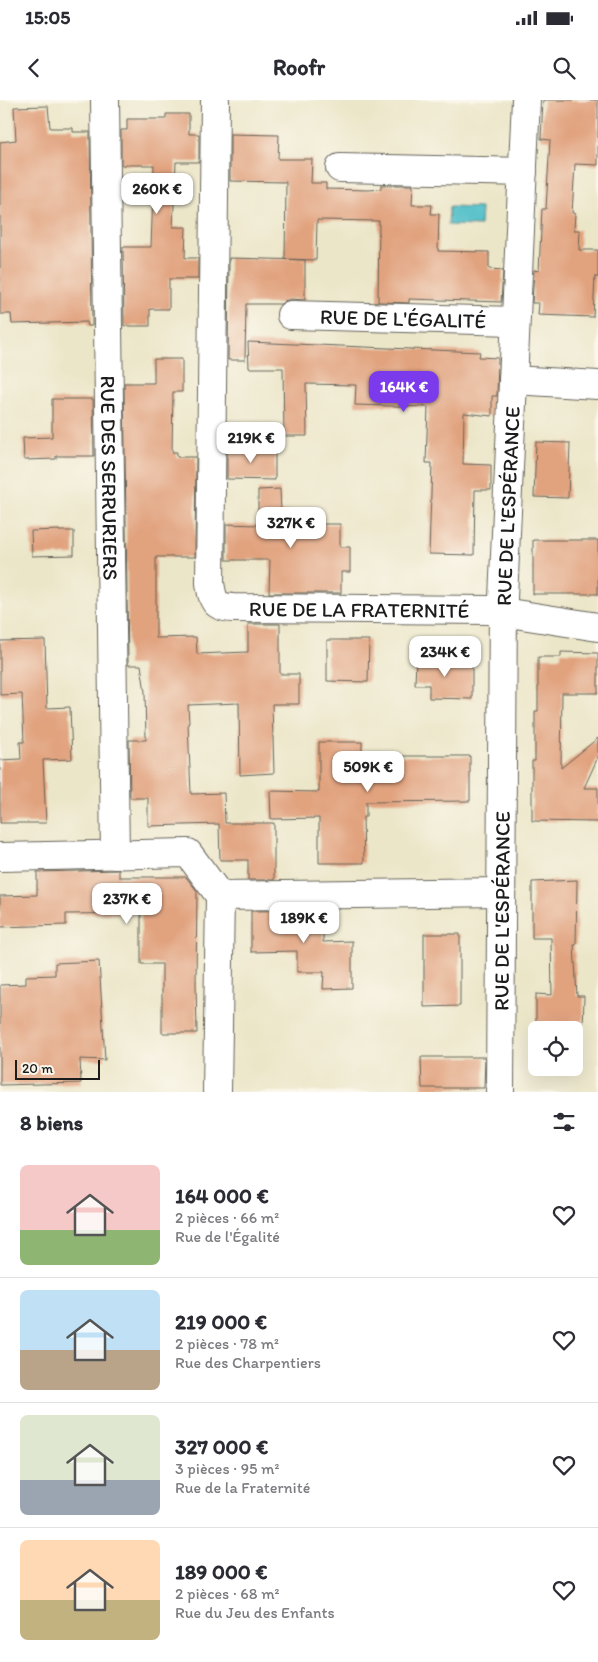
<!DOCTYPE html>
<html lang="fr">
<meta charset="utf-8">
<style>
:root{--surface:#fff;--page:#f2f2f3;--text:#2b2b33;--muted:#7c7c81;--line:#e1e1e2;--accent:#7c3aed}
body{margin:0;font-family:Itim,sans-serif;background:var(--page);color:var(--text);height:100vh;display:flex;flex-direction:column;font-size:19px;white-space:nowrap}
*{box-sizing:border-box;margin:0}
p{font-size:16px;color:var(--muted)}
.icon{flex:none;width:28px;height:28px;fill:none;stroke:currentColor;stroke-width:2;stroke-linecap:round;stroke-linejoin:round}
.map{position:relative;height:992px;overflow:hidden}
.drawer{display:flex;flex-direction:column;background:var(--surface);flex:1}
.drawer>*{flex:none}
.fabs{position:absolute;left:528px;top:921px;display:grid;gap:10px}
.fabs a{display:grid;place-items:center;width:55px;height:55px;border-radius:8px;background:var(--surface);box-shadow:0 5px 20px #0002;font-size:25px}
.scale{position:absolute;left:15px;bottom:12px;width:85px;box-sizing:border-box;padding-left:5px;border:2px solid #1c1c1c;border-top:0;font-size:14px;line-height:18px;white-space:nowrap;color:#1c1c1c;-webkit-text-stroke:4px #fbf7ec;paint-order:stroke}
.price{position:absolute;translate:-50% -42px;padding:0 11px;border-radius:10px;background:#fff;color:#222;font-size:16px;line-height:32px;filter:drop-shadow(0 1px 2px #0008)}
.price::after{content:'';position:absolute;left:50%;top:30px;width:15px;height:11px;margin-left:-8px;background:inherit;clip-path:polygon(0 0,100% 0,50% 100%)}
.price.on{background:var(--accent);color:#fff}
ul{padding:0;list-style:none}
li{display:flex;align-items:center;gap:15px;height:125px;padding:0 20px}
li+li{border-top:1px solid var(--line)}
li span{display:grid;place-items:center;flex:none;width:140px;height:100px;border-radius:8px;color:#555}
li>.icon{margin-inline-start:auto}
span .icon{width:60px;height:60px;fill:#fffc;stroke-width:1}
li b{font-size:21px}
h2{display:flex;justify-content:space-between;align-items:center;height:60px;padding:0 20px;font-size:21px}
.status{display:flex;justify-content:space-between;align-items:center;height:35px;padding:0 25px;background:var(--surface);direction:ltr}
.status svg{height:14px;fill:currentColor}
header{display:flex;justify-content:space-between;align-items:center;height:65px;padding:0 20px;background:var(--surface);font-size:22px;font-weight:700}
.map>svg:first-child{display:block}
</style>
<div class="status"><b>15:05</b><svg viewBox="0 0 49 12"><path d="M0 12V9h3v3zM5 12V6h3v6zM10 12V3h3v9zM15 12V0h3v12zM26 1h20v11H26zM47 4h2v5h-2z"/></svg></div>
<header><svg class="icon" aria-label="back" viewBox="0 0 24 24"><path d="M15 5l-7 7 7 7"/></svg>Roofr<svg class="icon" aria-label="search" viewBox="0 0 24 24"><circle cx="10" cy="10" r="6"/><path d="M15 15l6 6"/></svg></header>
<div class="map">
<svg width="598" height="992" viewBox="0 0 598 992">
<rect width="100%" height="100%" fill="#fbf7ec"/>
<filter id="ink" filterUnits="userSpaceOnUse"><feTurbulence type="fractalNoise" baseFrequency=".02" numOctaves="2"/><feDisplacementMap in="SourceGraphic" scale="10" xChannelSelector="R" yChannelSelector="G"/><feConvolveMatrix kernelMatrix="1 2 1 2 8 2 1 2 1" color-interpolation-filters="sRGB"/></filter>
<filter id="wash" filterUnits="userSpaceOnUse"><feTurbulence type="fractalNoise" baseFrequency=".0096" numOctaves="4" result="noise"/><feDisplacementMap in="SourceGraphic" scale="20" xChannelSelector="R" yChannelSelector="G"/><feGaussianBlur stdDeviation="1.12" result="paint"/><feColorMatrix in="noise" values="0 0 0 0 0 0 0 0 0 0 0 0 0 0 0 0 0 1.4 0 .05"/><feComposite in="paint" operator="in"/></filter>
<g filter="url(#wash)">
<rect width="100%" height="100%" fill="#ece6c9"/>
<!-- water -->
<path fill="#52c0c9" stroke="#376e72" d="M449,107L481,108L480,126L448,125Z"/>
<g id="blocks">
<!-- building -->
<path fill="#e1a27e" d="M543,0H598V65L575,64L572,113H575L574,130H580L579,150H598V177H595L593,217L538,215L539,203H532L534,170L539,171L542,109H546L550,40L541,39Z
M48,6L50,28H73V32H90L92,226H88L87,222L12,224L11,214H0V42L16,40L14,7Z
M166,14H189V34H199V62H176L173,127H186L185,158H198V179H169V209H150V226H124L123,147H151L154,65H121V30H127V19H166Z
M230,34L279,35L278,59H312L311,83H326V89L369,90L381,89V85H413L412,105H432L431,114H439L438,151L489,152V169L503,170L501,202L409,199V203L378,202L379,121L317,120L316,160L285,159L286,82L230,81Z
M229,158L305,160V200L291,199L284,201L281,204H246L245,260H228Z
M248,242L480,252L479,257L498,258L497,296H492V316L464,313L463,364L491,365V390H475L474,455L429,454L432,363H426L428,307L355,305L356,285L306,284L307,336H284L283,268H249Z
M154,259H182V292H173L172,352H177V357H196L195,457H156V538L196,537L197,554L248,552V524H280V574H299V604H272L274,673L240,675L239,603L188,605L189,623H188L191,694L224,693L225,723H274V780H248V760H220L219,724L148,726V698H130L129,640H146L145,592L141,565H128L124,283H154Z
M52,299H93L94,356H56V359L24,360L23,338L52,337Z
M536,342L570,343L568,398L534,397Z
M227,348L275,349V380L227,379Z
M280,389L281,412L299,411V424H340V447H350V472H341V493H269L270,460H226V424L258,425V390Z
M59,430V431H74V455L32,456L31,431Z
M533,440H598V494H533Z
M45,540L47,608L70,607L72,659L43,660L46,723H0V660L21,659L20,642H24L22,594L0,595V541Z
M327,540H369L368,582L327,581Z
M561,552L598,553V593H562L561,668L598,638V657L584,688H598V722L532,721V661H535V611H538V557H561Z
M416,558H456V564H472V599L429,598V585H415Z
M319,642H362V656H470V701L366,702V717H363L364,763H319V718L271,719L270,691L319,692Z
M119,770V777H186L197,791L196,883L197,933H162V864H141V813L66,814V825L0,827V796L37,795V772Z
M577,780L576,845H574L577,896H584L583,930H536V894L552,895L551,838H532V782Z
M323,810V842L352,841V888L323,889L324,872H297V851L251,852V811Z
M424,834H460V906L424,907Z
M99,861L105,960L80,959L81,983L0,985V885L26,884V876L55,875V863Z
M421,957H485L484,988H422Z"/>
</g>
</g>
<g filter="url(#ink)">
<use href="#blocks" fill-opacity="0" stroke="#656359" stroke-width="1"/>
<g fill="none" stroke-linecap="round" stroke-linejoin="round">
<defs>
<g id="minor">
<path id="s1" d="M105,0L115,755"/>
<path id="s2" d="M215,0L210,483C213,501 214,507 233,508L490,510L598,527"/>
<path d="M340,68L523,72"/>
<path id="s3" d="M291,215L515,221"/>
<path d="M513,280L598,285"/>
<path d="M0,757L188,753L220,796L501,792"/>
<path d="M217,992L220,796"/>
<path id="s4" d="M500,992L503,498L526,0"/>
</g>
</defs>
<!-- minor casing -->
<use href="#minor" stroke="#656359" stroke-width="30"/>
<!-- minor -->
<use href="#minor" stroke="#fff" stroke-width="28"/>
</g>
</g>
<g text-anchor="middle" dominant-baseline="central" stroke-width="4" stroke-linejoin="round" paint-order="stroke">
<!-- street labels -->
<g font-size="21" fill="#1c1c1c" stroke="#fbf7ec">
<text stroke="none"><textPath href="#s3" startOffset="112">RUE DE L'ÉGALITÉ</textPath></text>
<text stroke="none"><textPath href="#s1" startOffset="378">RUE DES SERRURIERS</textPath></text>
<text stroke="none"><textPath href="#s4" startOffset="586">RUE DE L'ESPÉRANCE</textPath></text>
<text stroke="none"><textPath href="#s2" startOffset="648">RUE DE LA FRATERNITÉ</textPath></text>
<text stroke="none"><textPath href="#s4" startOffset="181">RUE DE L'ESPÉRANCE</textPath></text>
</g>
</g>
</svg>
<div class="fabs">
<a><svg class="icon" aria-label="locate" viewBox="0 0 24 24"><circle cx="12" cy="12" r="6"/><path d="M12 2v4M12 18v4M2 12h4M18 12h4"/></svg></a>
</div>
<div class="scale">20 m</div>
<b class="price" style="left:157px;top:115px">260K €</b>
<b class="price on" style="left:404px;top:313px">164K €</b>
<b class="price" style="left:251px;top:364px">219K €</b>
<b class="price" style="left:291px;top:449px">327K €</b>
<b class="price" style="left:445px;top:578px">234K €</b>
<b class="price" style="left:368px;top:693px">509K €</b>
<b class="price" style="left:127px;top:825px">237K €</b>
<b class="price" style="left:304px;top:844px">189K €</b>
</div>
<section class="drawer">
<h2>8 biens<svg class="icon" aria-label="filters" viewBox="0 0 24 24"><path d="M4 7h16M4 17h16"/><circle cx="9" cy="7" r="2"/><circle cx="15" cy="17" r="2"/></svg></h2>
<ul>
<li><span style="background:linear-gradient(#f6c9c9 65%,#8fb573 0)"><svg class="icon" aria-label="home" viewBox="0 0 24 24"><path d="M3 11l9-7 9 7M6 9v11h12V9"/></svg></span><div><b>164 000 €</b><p>2 pièces · 66 m²</p><p>Rue de l'Égalité</p></div><svg class="icon" aria-label="heart" viewBox="0 0 24 24"><path d="M12 20l-8-8c-3-5 5-10 8-4 3-6 11-1 8 4z"/></svg></li>
<li><span style="background:linear-gradient(#bfe0f5 60%,#b9a48a 0)"><svg class="icon" aria-label="home" viewBox="0 0 24 24"><path d="M3 11l9-7 9 7M6 9v11h12V9"/></svg></span><div><b>219 000 €</b><p>2 pièces · 78 m²</p><p>Rue des Charpentiers</p></div><svg class="icon" aria-label="heart" viewBox="0 0 24 24"><path d="M12 20l-8-8c-3-5 5-10 8-4 3-6 11-1 8 4z"/></svg></li>
<li><span style="background:linear-gradient(#dfe7d0 65%,#9aa5b1 0)"><svg class="icon" aria-label="home" viewBox="0 0 24 24"><path d="M3 11l9-7 9 7M6 9v11h12V9"/></svg></span><div><b>327 000 €</b><p>3 pièces · 95 m²</p><p>Rue de la Fraternité</p></div><svg class="icon" aria-label="heart" viewBox="0 0 24 24"><path d="M12 20l-8-8c-3-5 5-10 8-4 3-6 11-1 8 4z"/></svg></li>
<li><span style="background:linear-gradient(#ffd9b3 60%,#c2b280 0)"><svg class="icon" aria-label="home" viewBox="0 0 24 24"><path d="M3 11l9-7 9 7M6 9v11h12V9"/></svg></span><div><b>189 000 €</b><p>2 pièces · 68 m²</p><p>Rue du Jeu des Enfants</p></div><svg class="icon" aria-label="heart" viewBox="0 0 24 24"><path d="M12 20l-8-8c-3-5 5-10 8-4 3-6 11-1 8 4z"/></svg></li>
</ul>
</section>
